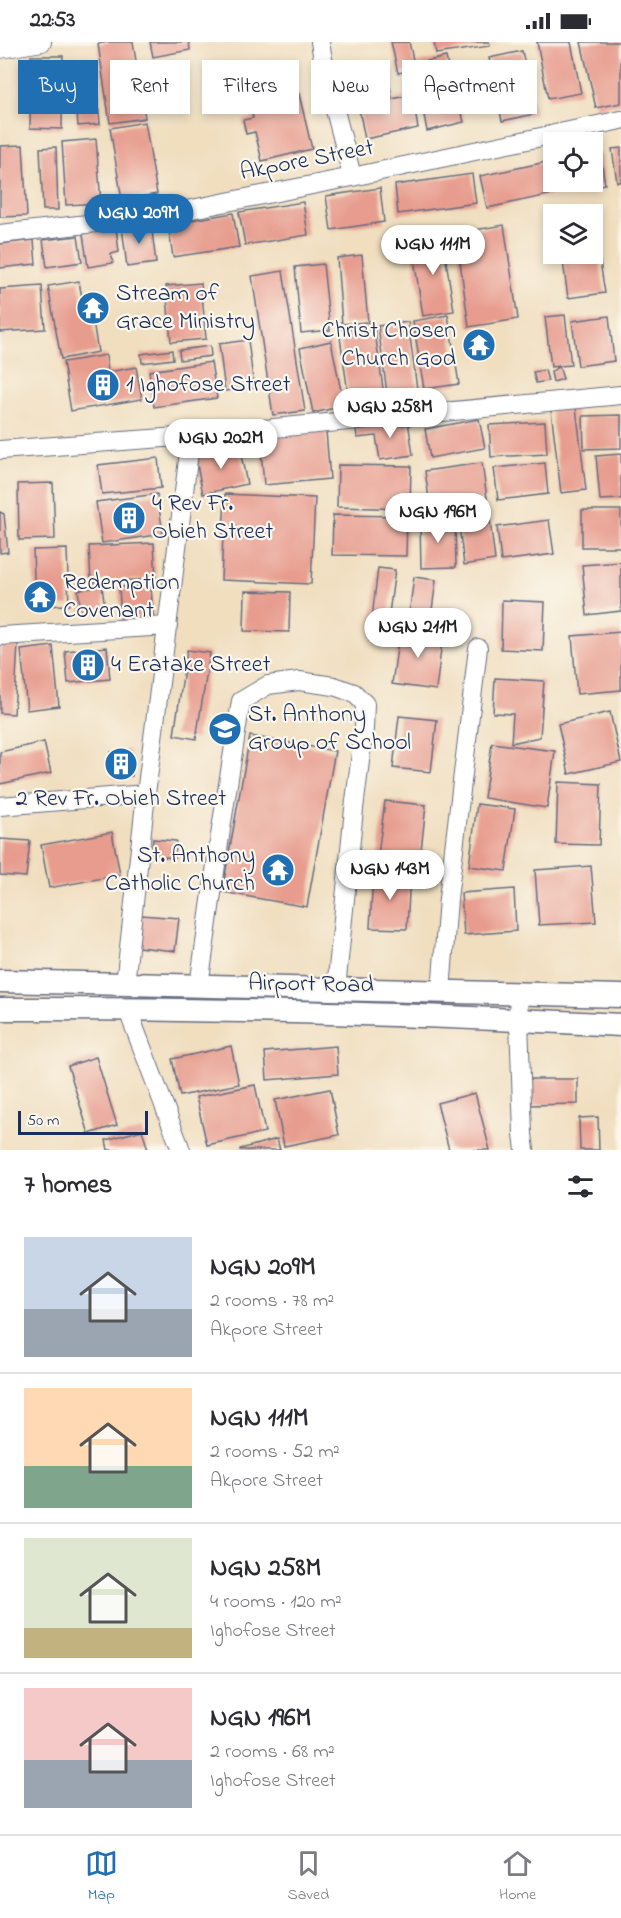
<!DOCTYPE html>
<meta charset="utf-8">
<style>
:root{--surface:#fff;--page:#f7f7f7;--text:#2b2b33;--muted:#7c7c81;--line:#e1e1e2;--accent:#1f6fb2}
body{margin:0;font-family:"Indie Flower",sans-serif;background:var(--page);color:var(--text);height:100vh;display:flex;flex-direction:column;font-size:22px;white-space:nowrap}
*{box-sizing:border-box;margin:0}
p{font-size:20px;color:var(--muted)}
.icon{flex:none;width:33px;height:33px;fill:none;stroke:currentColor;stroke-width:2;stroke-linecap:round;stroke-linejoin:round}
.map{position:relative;height:1108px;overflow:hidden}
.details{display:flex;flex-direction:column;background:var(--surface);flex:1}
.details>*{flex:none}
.guide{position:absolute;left:18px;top:18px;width:585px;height:54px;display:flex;gap:12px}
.fabs{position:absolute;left:543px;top:90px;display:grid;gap:12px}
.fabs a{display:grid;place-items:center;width:60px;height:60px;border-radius:0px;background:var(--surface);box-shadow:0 3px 9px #0003;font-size:30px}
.scale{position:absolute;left:18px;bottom:15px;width:130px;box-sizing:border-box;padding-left:6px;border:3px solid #1b2f5e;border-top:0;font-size:16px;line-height:21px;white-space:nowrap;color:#1b2f5e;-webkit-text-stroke:4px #fbf7ec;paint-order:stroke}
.price{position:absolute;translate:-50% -51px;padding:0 14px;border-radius:21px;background:#fff;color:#222;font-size:20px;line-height:39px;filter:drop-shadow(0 2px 3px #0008)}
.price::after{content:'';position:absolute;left:50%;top:36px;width:18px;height:14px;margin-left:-9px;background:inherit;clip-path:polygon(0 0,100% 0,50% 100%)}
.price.on{background:var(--accent);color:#fff}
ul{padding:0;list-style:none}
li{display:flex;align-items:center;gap:18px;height:150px;padding:0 24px}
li+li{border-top:2px solid var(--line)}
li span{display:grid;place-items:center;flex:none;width:168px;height:120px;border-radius:0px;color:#555}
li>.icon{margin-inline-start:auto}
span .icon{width:72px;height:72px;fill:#fffc;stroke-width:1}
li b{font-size:26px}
h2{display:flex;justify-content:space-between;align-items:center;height:72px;padding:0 24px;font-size:26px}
.chip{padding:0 21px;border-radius:0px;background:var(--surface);box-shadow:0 3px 9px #0003;font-size:21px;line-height:54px}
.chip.on{background:var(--accent);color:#fff}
.status{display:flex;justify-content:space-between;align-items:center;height:42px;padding:0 30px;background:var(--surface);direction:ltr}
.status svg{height:16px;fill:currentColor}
.tabs{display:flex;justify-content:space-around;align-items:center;height:84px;border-top:2px solid var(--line);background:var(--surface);font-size:16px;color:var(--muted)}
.tabs a{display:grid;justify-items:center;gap:3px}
.tabs .on{color:var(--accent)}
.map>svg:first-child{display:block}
</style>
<div class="status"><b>22:53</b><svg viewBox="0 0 49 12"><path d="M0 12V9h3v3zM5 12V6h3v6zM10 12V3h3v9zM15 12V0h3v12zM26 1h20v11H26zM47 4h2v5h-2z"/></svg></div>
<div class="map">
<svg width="621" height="1108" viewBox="0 0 621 1108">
<rect width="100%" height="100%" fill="#fbf7ec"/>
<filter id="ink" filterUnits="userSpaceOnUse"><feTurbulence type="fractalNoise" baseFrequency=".0167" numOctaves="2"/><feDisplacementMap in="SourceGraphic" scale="12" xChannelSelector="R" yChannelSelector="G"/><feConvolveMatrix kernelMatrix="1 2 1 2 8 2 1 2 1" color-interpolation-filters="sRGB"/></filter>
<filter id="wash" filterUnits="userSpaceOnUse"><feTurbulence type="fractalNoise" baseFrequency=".008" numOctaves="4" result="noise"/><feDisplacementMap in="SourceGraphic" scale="24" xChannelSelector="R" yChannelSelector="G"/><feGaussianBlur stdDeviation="1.35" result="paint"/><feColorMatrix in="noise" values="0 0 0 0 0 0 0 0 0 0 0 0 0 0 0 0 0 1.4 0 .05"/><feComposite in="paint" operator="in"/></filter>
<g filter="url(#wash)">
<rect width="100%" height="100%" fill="#f0debf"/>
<g id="blocks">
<!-- building -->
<path fill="#e79c8e" d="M108,0H133L145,76L110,81L98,2Z
M150,0H189L190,8L153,15Z
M391,0H409L414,22L446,15L451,38L419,45L415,28L398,31Z
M434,0H489L490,4L436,12Z
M537,0H571L581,51L548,57Z
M581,0H621V61L596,66Z
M522,9L535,72L502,79L489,16Z
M31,14H63L62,87L30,86Z
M388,32L392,57L412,53L418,86L365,97L358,62L380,58L377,44L367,46L365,37Z
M97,45L100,82L78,84L75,46Z
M299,52L312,107L262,119L255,90L246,92L243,78L253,76L250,63Z
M458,54L464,80L427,89L422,63Z
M145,80L157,152L122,158L110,86Z
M96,97L101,161L66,163L62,100Z
M23,103L27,174L0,175V104Z
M56,105L58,168H43L40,106Z
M621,106V140H617L612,107Z
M600,111L605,142L568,149L567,140H592V112Z
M551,119L554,140H556L558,151L487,166L480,134Z
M472,132L476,161L398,172L395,143Z
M380,146L384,180L331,188L326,154Z
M303,160L308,193L245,203L239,170Z
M592,169L605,251L568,256L562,212H592Z
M233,171L239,205L173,215L168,182Z
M151,181L156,221L127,225L122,185Z
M504,183L518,277L469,285L456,191Z
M116,186L119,210L111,212L113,221L88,225L83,192Z
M442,193L454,269L423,274L411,198Z
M78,194L82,220L47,225L43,198Z
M34,198L36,222L0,226V202Z
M362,213L368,280L342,282L337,216Z
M323,222L330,288L301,291L295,225Z
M283,229L305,369L273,373L252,234Z
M79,239L84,268L91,267L98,310L61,317L48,244Z
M201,241L206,297L171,300L166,244Z
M42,244L45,287L0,290V247Z
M448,273L459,342L424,347L413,279Z
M565,273L571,323L559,324L563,337L553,340L551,330L559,324L551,325L545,275Z
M609,274L614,319L578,324L572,279Z
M408,280L417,347L387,351L378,284Z
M374,283L384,353L349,358L339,288Z
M248,298L254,346L225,349L219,302Z
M331,299L344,364L313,371L300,306Z
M210,304L211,314L180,318L179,308Z
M172,308L173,317L142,321L141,312Z
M106,313L108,330L136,325L142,357L71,369L63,320Z
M211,320L217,356L154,365L149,329Z
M545,328L548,339L536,341L533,330Z
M576,365L586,448L561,451L551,368Z
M621,373V406L584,407L583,374Z
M479,377L485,406L430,416L425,387Z
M408,379L413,413L380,418L376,394L357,396L356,387Z
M545,380L547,412L491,415L489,383Z
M326,389L330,437L264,443L260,396Z
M239,403L247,442L203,452L195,413Z
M621,412V457L600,458L596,414Z
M158,416L161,446L102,452L98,423Z
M482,421L487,456L430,464L425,429Z
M545,421L548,452L498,458L494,426Z
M338,423L411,424L410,467L337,465Z
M53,441L55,497L19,498L18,442Z
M157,452L163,492L102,501L96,460Z
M225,452L315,456L311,542L221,538Z
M582,468H621V505H582Z
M0,470L4,472L8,510L0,511Z
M333,473L407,474L406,514L332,513Z
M455,478L456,525L421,526L420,480Z
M549,478L554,512L501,519L497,485Z
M490,479L495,518L464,523L459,484Z
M154,501L156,537L91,540L89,504Z
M67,507L69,563L35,564L33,508Z
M621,520V569L587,573L582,523Z
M378,526L395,528L387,586L371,584Z
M414,535L436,538L430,583L408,580Z
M102,544L105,567L81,570L78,548Z
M151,544L153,576L121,578L119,545Z
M245,549L290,550L289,590L244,589Z
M502,558L545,560L543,609L501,607Z
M400,585L443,591L436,648L392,642Z
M621,590V648L577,652L572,594Z
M0,601L18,602L14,672L0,671Z
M53,604L59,664L27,668L21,608Z
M107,605L110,637L68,641L65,609Z
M187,608L210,611L196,697L174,693Z
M495,636L544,639L540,695L511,701L513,672L493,671Z
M610,670L621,720L569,732L558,682Z
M399,674L437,678L431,730L393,726Z
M250,694L335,709L307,865L222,850Z
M44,700L51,731L0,742V710Z
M492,701L555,709L547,766L484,756Z
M129,708L132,734L113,736L111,710Z
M558,740L601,742L599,803L556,802Z
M385,759L426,763L420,818L378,813Z
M477,762L515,767L506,829L469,824Z
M112,790L120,833L49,846L41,803Z
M0,797L30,799L26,835L0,833Z
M153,797L176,799L175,816L151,814Z
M591,824L596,880L539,883L535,828Z
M373,830L410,832L407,887L370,886Z
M514,847L516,889L464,893L461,851Z
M141,873L179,876L175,909L138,905Z
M231,1004L239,1042L180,1054L172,1017Z
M336,1004L338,1032L267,1038L265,1010Z
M96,1015L117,1083L89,1092L68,1024Z
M528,1037H578V1062L528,1063Z
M255,1043L265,1090L207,1103L196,1055Z
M330,1047L339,1093L284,1104L275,1058Z
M475,1051L490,1108H449L437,1061Z
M598,1075L599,1108H580L579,1076Z
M142,1088L148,1108H108L106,1098Z
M277,1097L280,1108H240V1107Z"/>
</g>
</g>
<g filter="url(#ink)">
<use href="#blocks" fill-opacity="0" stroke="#666c80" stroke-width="1.5"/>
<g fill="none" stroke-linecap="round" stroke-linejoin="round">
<defs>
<path id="minor" d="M320,0C327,46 342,90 352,135
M0,7L42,0
M0,192L157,174L352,135L621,78
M0,408L191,394L621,353
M0,594L168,584
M0,764L146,752
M125,942L146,752L191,394
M199,944L221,787L241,659L268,643L299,639L334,644L354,651L365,662L364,687L354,767L336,947
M441,950L448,857L478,606
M518,951L523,1092L525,1108
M127,966L181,1108"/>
<path id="major" d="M0,939L621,954
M0,967C207,966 414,972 621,983"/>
</defs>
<!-- minor casing -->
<use href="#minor" stroke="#666c80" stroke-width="20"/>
<!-- major casing -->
<use href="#major" stroke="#666c80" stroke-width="25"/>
<!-- minor -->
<use href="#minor" stroke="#fff" stroke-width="18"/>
<!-- major -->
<use href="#major" stroke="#fff" stroke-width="22"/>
</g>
</g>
<!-- icons -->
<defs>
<symbol id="temple-disc" viewBox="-11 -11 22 22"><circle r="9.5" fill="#1f6fb2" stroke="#fbf7ec"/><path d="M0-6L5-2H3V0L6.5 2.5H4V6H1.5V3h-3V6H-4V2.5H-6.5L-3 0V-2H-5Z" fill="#fff"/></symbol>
<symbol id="building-disc" viewBox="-11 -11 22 22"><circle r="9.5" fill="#1f6fb2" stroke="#fbf7ec"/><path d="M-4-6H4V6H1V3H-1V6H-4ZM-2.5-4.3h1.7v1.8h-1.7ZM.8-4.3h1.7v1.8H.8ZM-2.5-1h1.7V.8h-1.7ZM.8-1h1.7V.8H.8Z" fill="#fff"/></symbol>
<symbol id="school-disc" viewBox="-11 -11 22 22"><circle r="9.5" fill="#1f6fb2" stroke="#fbf7ec"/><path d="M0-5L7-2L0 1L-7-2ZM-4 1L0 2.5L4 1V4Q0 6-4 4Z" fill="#fff"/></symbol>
</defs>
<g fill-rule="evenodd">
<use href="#temple-disc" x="74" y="247" width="38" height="38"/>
<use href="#temple-disc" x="460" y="284" width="38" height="38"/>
<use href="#building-disc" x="84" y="324" width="38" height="38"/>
<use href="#building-disc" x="110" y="457" width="38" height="38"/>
<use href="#temple-disc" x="21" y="536" width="38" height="38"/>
<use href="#building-disc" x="69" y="604" width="38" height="38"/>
<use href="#school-disc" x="206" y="668" width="38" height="38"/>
<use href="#building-disc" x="102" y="703" width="38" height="38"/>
<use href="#temple-disc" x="259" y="809" width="38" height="38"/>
</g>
<g text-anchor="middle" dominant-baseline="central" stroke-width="4.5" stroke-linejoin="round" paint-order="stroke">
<!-- street labels -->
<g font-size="24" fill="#1b2f5e" stroke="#fbf7ec">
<text transform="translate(307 119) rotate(-11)">Akpore Street</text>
<text transform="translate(311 943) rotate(1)">Airport Road</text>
</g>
<!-- poi labels -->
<g font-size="24" fill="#1b2f5e" stroke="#fbf7ec" text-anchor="start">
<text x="116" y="252">Stream of<tspan x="116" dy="28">Grace Ministry</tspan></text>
<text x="456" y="289" text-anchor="end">Christ Chosen<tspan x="456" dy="28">Church God</tspan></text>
<text x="126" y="343">1 Ighofose Street</text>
<text x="152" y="462">4 Rev Fr.<tspan x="152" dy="28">Obieh Street</tspan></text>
<text x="63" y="541">Redemption<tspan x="63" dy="28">Covenant</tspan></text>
<text x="111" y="623">4 Eratake Street</text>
<text x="248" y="673">St. Anthony<tspan x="248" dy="28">Group of School</tspan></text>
<text x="121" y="757" text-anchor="middle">2 Rev Fr. Obieh Street</text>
<text x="255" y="814" text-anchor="end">St. Anthony<tspan x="255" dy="28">Catholic Church</tspan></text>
</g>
</g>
</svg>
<div class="fabs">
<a><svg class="icon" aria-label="locate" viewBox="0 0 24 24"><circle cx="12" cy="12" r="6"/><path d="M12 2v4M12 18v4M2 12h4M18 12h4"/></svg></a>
<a><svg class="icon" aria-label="layers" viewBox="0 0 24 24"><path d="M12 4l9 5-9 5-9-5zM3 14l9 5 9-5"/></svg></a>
</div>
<div class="scale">50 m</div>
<b class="price on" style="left:139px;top:203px">NGN 209M</b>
<b class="price" style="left:433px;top:234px">NGN 111M</b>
<b class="price" style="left:390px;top:397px">NGN 258M</b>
<b class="price" style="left:221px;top:428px">NGN 202M</b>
<b class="price" style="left:438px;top:502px">NGN 196M</b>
<b class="price" style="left:418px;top:617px">NGN 211M</b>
<b class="price" style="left:390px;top:859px">NGN 143M</b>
<div class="guide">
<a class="chip on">Buy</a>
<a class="chip">Rent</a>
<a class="chip">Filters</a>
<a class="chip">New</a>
<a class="chip">Apartment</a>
</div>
</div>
<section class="details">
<h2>7 homes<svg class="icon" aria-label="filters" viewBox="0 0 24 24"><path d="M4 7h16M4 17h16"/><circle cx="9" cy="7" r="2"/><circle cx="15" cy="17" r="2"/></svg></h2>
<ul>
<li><span style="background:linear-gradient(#c9d6e8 60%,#9aa5b1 0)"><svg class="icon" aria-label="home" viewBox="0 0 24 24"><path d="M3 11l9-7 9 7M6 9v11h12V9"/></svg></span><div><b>NGN 209M</b><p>2 rooms · 78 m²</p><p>Akpore Street</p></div></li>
<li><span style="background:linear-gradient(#ffd9b3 65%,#7fa58c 0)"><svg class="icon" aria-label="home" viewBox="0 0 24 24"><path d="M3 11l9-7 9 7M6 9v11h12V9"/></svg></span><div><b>NGN 111M</b><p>2 rooms · 52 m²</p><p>Akpore Street</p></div></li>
<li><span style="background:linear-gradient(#dfe7d0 75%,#c2b280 0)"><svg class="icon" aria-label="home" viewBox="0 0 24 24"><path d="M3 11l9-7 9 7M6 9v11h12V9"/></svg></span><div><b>NGN 258M</b><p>4 rooms · 120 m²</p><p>Ighofose Street</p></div></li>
<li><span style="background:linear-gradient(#f6c9c9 60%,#9aa5b1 0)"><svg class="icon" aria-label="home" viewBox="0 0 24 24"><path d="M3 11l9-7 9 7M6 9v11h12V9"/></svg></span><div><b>NGN 196M</b><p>2 rooms · 68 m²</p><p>Ighofose Street</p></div></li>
</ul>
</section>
<nav class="tabs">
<a class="on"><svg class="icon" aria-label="map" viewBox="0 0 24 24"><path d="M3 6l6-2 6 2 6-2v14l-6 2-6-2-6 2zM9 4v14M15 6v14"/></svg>Map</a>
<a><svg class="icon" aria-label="saved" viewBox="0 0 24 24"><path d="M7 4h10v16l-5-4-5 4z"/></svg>Saved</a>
<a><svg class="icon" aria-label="home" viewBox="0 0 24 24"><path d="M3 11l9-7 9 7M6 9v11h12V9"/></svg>Home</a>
</nav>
